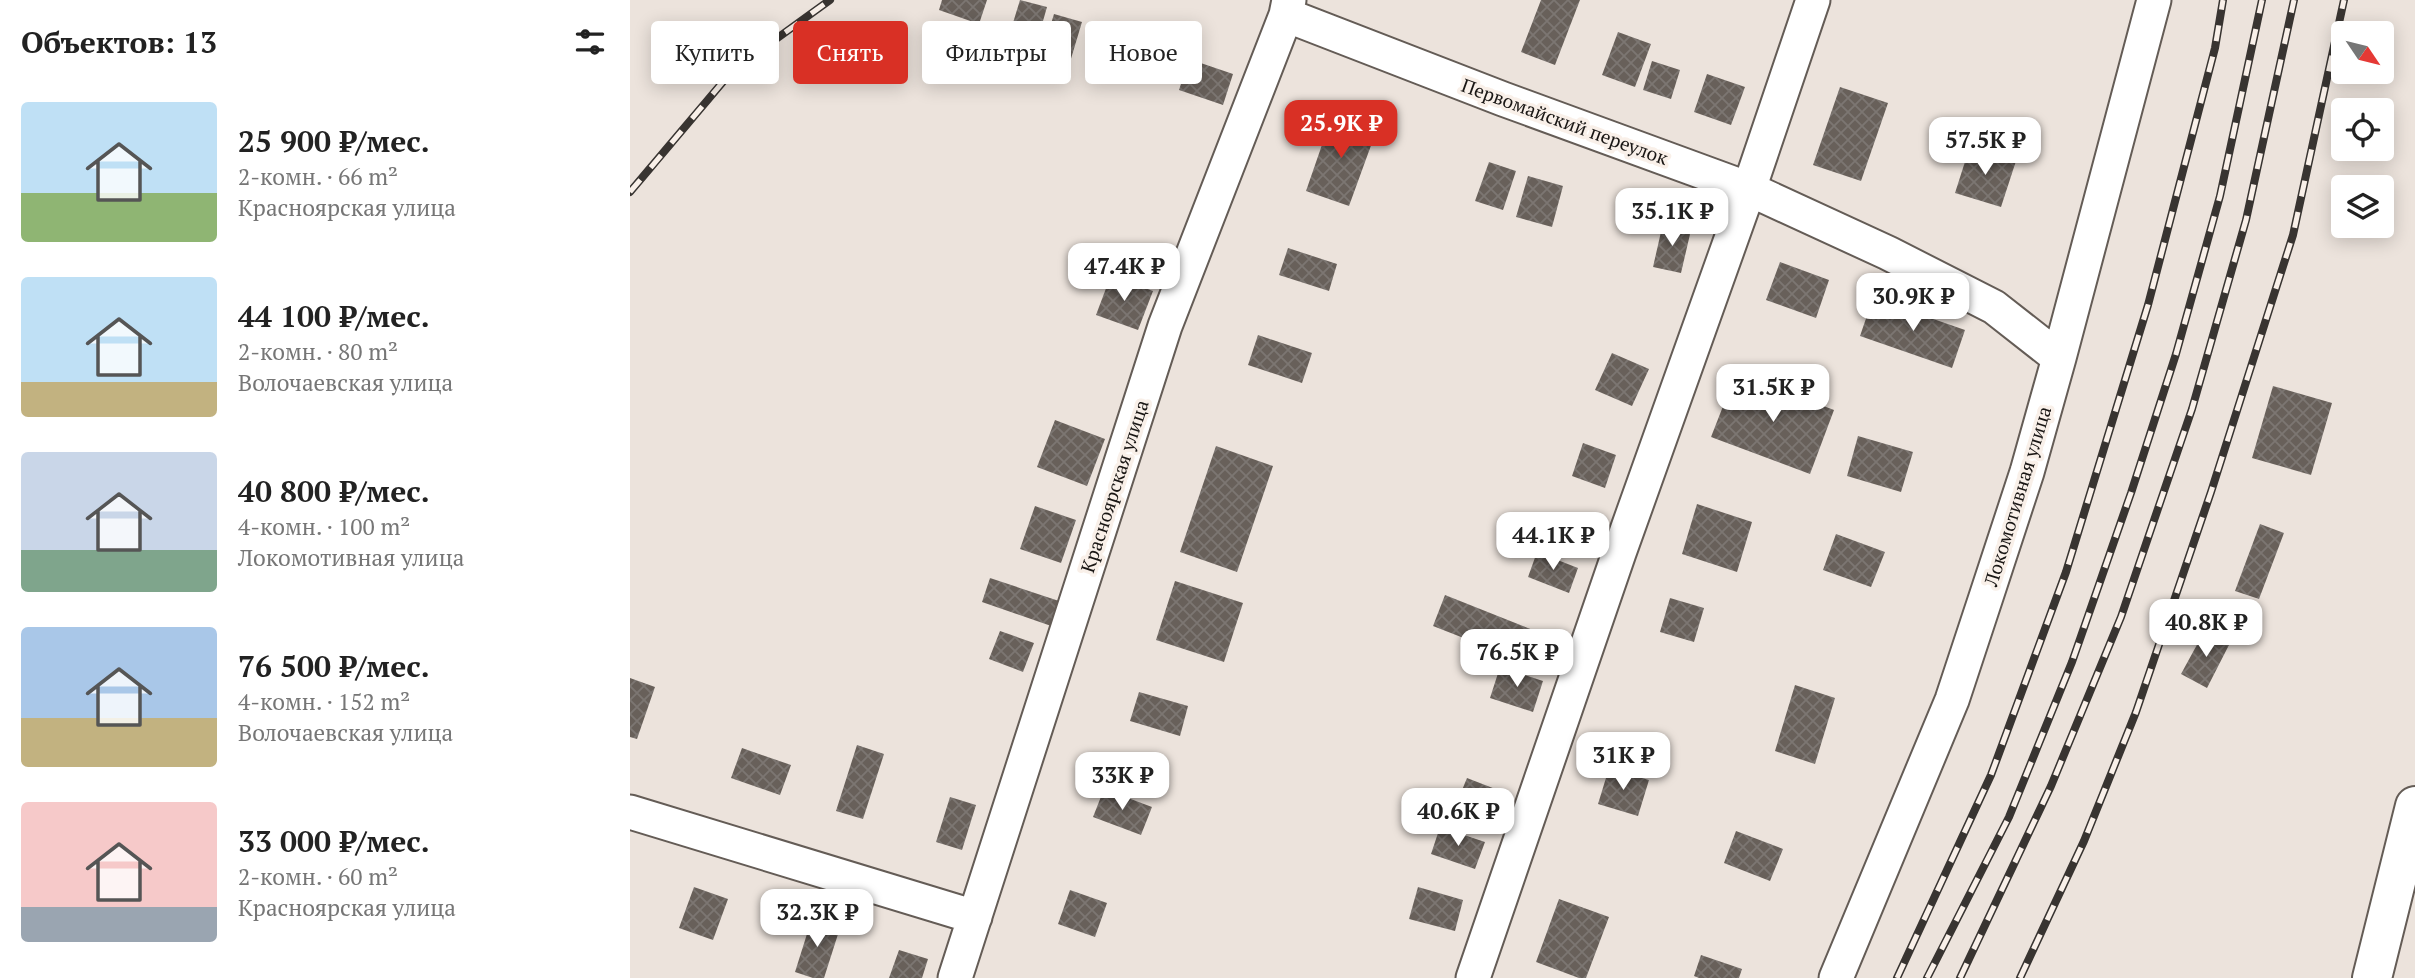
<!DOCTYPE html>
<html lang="ru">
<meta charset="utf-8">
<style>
:root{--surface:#fff;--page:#f6f6f6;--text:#222;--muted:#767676;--accent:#d93025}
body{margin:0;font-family:"PT Serif",serif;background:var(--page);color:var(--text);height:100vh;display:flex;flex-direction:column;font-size:26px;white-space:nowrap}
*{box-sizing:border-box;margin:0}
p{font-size:23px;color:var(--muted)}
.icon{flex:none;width:38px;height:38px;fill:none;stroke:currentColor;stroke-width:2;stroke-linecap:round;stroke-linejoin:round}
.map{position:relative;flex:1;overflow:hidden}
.details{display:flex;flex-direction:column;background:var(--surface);width:630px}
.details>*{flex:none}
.banner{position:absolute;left:21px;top:21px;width:665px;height:63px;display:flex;gap:14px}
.needle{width:46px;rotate:125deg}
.buttons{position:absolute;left:1701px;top:21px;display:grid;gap:14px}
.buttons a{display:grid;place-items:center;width:63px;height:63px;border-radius:7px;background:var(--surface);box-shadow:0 4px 18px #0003;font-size:35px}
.price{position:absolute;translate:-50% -60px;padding:0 16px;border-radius:14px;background:#fff;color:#222;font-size:23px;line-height:46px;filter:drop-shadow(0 2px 4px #0008)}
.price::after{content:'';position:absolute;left:50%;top:42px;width:21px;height:16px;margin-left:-10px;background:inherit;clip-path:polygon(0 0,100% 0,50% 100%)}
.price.selected{background:var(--accent);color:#fff}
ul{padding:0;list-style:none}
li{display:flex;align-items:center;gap:21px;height:175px;padding:0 21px}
li span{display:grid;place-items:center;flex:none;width:196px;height:140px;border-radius:7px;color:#555}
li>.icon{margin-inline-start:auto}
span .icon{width:84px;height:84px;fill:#fffc;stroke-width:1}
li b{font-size:30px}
h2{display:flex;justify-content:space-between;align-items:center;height:84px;padding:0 21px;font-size:30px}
.pill{padding:0 24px;border-radius:7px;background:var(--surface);box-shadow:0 4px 18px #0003;font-size:24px;line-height:63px}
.pill.selected{background:var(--accent);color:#fff}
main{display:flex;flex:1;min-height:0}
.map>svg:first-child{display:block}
</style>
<main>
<section class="details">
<h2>Объектов: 13<svg class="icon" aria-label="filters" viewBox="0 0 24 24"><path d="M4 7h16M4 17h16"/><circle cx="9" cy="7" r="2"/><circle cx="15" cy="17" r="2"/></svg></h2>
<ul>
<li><span style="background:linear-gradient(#bfe0f5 65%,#8fb573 0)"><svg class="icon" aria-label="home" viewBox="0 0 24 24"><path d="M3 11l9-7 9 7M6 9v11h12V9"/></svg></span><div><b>25 900 ₽/мес.</b><p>2-комн. · 66 m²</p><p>Красноярская улица</p></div></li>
<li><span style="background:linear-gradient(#bfe0f5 75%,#c2b280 0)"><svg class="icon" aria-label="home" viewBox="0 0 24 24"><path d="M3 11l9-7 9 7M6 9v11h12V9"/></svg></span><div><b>44 100 ₽/мес.</b><p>2-комн. · 80 m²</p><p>Волочаевская улица</p></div></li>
<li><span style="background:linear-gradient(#c9d6e8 70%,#7fa58c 0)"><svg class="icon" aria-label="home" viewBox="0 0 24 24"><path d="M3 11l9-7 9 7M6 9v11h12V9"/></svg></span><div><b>40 800 ₽/мес.</b><p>4-комн. · 100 m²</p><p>Локомотивная улица</p></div></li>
<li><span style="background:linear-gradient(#a9c7e8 65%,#c2b280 0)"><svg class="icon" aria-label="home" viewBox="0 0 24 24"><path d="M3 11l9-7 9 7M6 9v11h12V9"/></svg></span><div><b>76 500 ₽/мес.</b><p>4-комн. · 152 m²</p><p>Волочаевская улица</p></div></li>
<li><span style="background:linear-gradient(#f6c9c9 75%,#9aa5b1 0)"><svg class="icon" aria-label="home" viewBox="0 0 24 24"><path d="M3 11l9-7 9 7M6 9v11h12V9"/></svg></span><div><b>33 000 ₽/мес.</b><p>2-комн. · 60 m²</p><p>Красноярская улица</p></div></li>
</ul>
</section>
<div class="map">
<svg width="1785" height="978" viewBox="0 0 1785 978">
<defs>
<pattern id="building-cross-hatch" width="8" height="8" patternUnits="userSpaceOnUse" patternTransform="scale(1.75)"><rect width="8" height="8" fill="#68605a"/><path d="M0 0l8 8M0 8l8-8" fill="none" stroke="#7c7672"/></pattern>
</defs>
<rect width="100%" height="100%" fill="#ece3dc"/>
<!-- building -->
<path fill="url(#building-cross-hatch)" d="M312,0H357L349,24L309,10Z
M390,0L417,7L399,70L371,62Z
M911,0H950L925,65L891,52Z
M424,14L452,22L440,62L412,53Z
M988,32L1021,44L1005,87L972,75Z
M312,42L357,57L349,79L305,64Z
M559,59L603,74L593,105L549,90Z
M1022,61L1050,70L1041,99L1013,90Z
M1077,74L1115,87L1101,125L1064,112Z
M1210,87L1258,103L1231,181L1183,165Z
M703,113L747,129L719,206L676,191Z
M1340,146L1386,161L1371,207L1325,193Z
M859,162L886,171L873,210L845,201Z
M898,176L933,186L922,227L886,217Z
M1033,223L1061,230L1051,273L1023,267Z
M658,248L707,264L699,291L649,275Z
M1150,262L1199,280L1186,318L1136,300Z
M481,275L523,291L508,330L466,315Z
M1243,298L1335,330L1322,368L1230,336Z
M628,335L682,353L672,383L618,365Z
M982,353L1019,369L1002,406L965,390Z
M1106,373L1204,410L1180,474L1081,437Z
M1643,386L1702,403L1681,475L1622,458Z
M425,420L475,439L457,486L407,467Z
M1228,436L1283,452L1271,492L1217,476Z
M953,443L986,455L975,488L942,476Z
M586,446L643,466L607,572L550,552Z
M1067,504L1122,522L1107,572L1052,554Z
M405,506L446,520L431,563L390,549Z
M1630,524L1654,533L1629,599L1605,591Z
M1206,534L1255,552L1241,587L1193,570Z
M907,552L948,568L939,593L898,577Z
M360,578L435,603L427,628L352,602Z
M545,581L613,603L594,662L526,640Z
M815,595L923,638L910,668L803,626Z
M1040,598L1074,608L1064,642L1030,632Z
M1575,630L1600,643L1577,688L1551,674Z
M370,631L404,643L393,672L359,659Z
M870,667L913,681L903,712L860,698Z
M0,678L25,687L7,739L0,737Z
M1165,685L1205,698L1185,764L1145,751Z
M509,692L558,706L550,736L500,721Z
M227,745L254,754L233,819L206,811Z
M112,748L161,765L150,795L101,778Z
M979,768L1019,780L1008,816L968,804Z
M837,778L873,792L861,821L825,807Z
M474,789L522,807L511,835L463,817Z
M320,797L346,805L332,850L306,842Z
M810,827L855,842L845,869L801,854Z
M1106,831L1153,849L1140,881L1094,863Z
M64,887L98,899L83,940L49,928Z
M788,887L833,900L825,931L779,919Z
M440,890L477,903L465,937L428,924Z
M929,899L979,917L956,978H949L906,962Z
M182,918L210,928L194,978H183L165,972Z
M269,950L298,959L292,978H259Z
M1071,955L1112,969L1109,978H1069L1064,976Z"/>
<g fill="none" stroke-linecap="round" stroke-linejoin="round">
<defs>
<path id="minor" d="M656,15L873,99L1119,189L1258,253L1364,307L1429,358
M0,812L345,917
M325,978L535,326L656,15L659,0
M843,978L989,553L1119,189L1183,0
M1206,978L1322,700L1356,597L1397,472L1429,358L1524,0"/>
<path id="major" d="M1742,978L1785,806"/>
</defs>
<!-- minor casing -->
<use href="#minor" stroke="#645c56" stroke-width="37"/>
<!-- major casing -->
<use href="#major" stroke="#645c56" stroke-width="42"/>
<!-- minor -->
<use href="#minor" stroke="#fff" stroke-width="33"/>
<!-- major -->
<use href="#major" stroke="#fff" stroke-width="38"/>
<defs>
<path id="rail" d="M0,192L103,70L200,0
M1267,978L1361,775L1436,572L1518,305L1585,48L1593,0
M1297,978L1379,817L1442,662L1501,493L1546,354L1590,196L1632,0
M1330,978L1421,786L1491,617L1562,409L1616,220L1664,0
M1390,978L1454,841L1506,712L1581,492L1663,235L1714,0"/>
</defs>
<!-- rail casing -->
<use href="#rail" stroke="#383431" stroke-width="8"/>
<!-- rail -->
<use href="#rail" stroke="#f9f0e9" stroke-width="5" stroke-dasharray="16" stroke-linecap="butt"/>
</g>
<g text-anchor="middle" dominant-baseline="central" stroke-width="7" stroke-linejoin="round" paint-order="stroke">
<!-- street labels -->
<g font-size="19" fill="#191614" stroke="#f9f0e9">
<text transform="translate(935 121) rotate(20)">Первомайский переулок</text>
<text transform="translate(484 486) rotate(-72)">Красноярская улица</text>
<text transform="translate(1387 496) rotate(-73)">Локомотивная улица</text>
</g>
</g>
</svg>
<div class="buttons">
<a><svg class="needle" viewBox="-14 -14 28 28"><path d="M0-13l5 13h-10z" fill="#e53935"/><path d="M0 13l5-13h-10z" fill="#767676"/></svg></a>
<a><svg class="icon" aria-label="locate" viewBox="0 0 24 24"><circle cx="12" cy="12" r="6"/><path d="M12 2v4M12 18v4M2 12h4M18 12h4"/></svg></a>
<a><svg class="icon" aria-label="layers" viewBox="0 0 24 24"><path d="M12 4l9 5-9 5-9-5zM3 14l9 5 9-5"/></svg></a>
</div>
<b class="price selected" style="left:711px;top:160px">25.9K ₽</b>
<b class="price" style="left:1355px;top:177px">57.5K ₽</b>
<b class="price" style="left:1042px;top:248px">35.1K ₽</b>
<b class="price" style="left:494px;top:303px">47.4K ₽</b>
<b class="price" style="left:1283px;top:333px">30.9K ₽</b>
<b class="price" style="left:1143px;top:424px">31.5K ₽</b>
<b class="price" style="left:923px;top:572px">44.1K ₽</b>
<b class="price" style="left:1576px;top:659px">40.8K ₽</b>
<b class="price" style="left:887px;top:689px">76.5K ₽</b>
<b class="price" style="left:993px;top:792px">31K ₽</b>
<b class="price" style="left:492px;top:812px">33K ₽</b>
<b class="price" style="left:828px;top:848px">40.6K ₽</b>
<b class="price" style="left:187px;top:949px">32.3K ₽</b>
<div class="banner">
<a class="pill">Купить</a>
<a class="pill selected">Снять</a>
<a class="pill">Фильтры</a>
<a class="pill">Новое</a>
</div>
</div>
</main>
